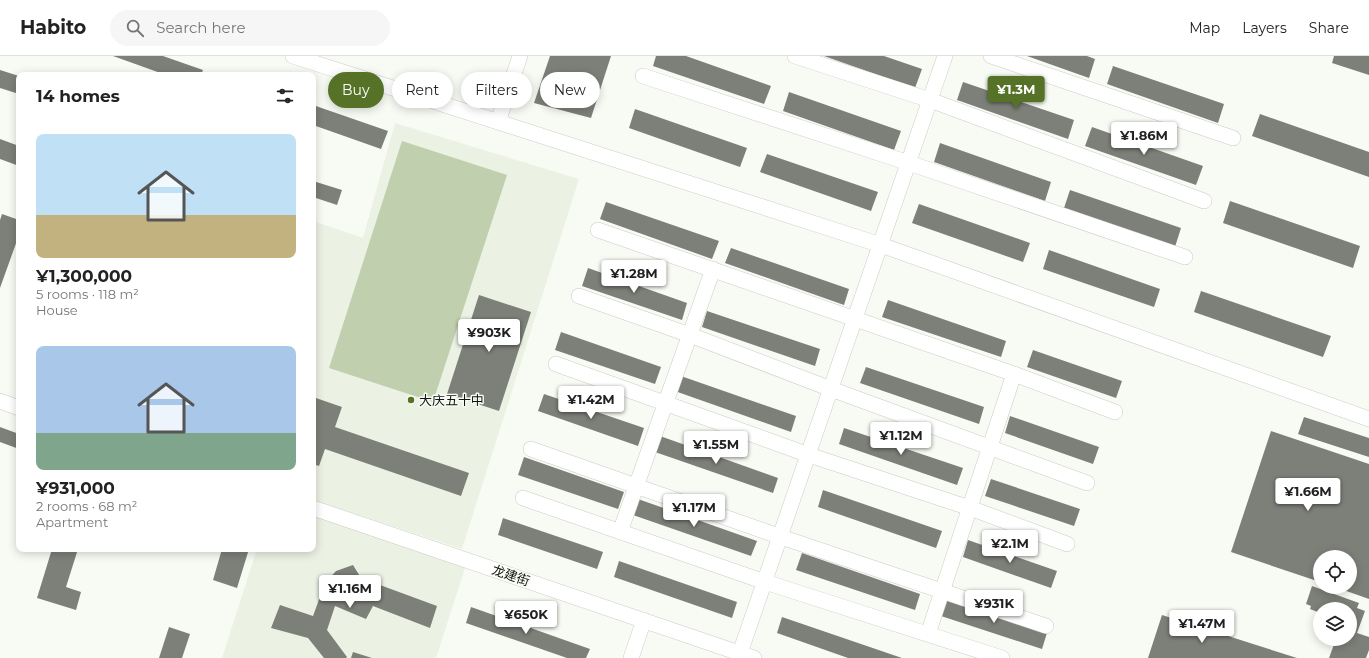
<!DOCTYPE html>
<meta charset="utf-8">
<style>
:root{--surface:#fff;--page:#f6f6f6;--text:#222;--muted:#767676;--line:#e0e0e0;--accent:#557227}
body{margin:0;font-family:Montserrat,"Noto Sans SC",sans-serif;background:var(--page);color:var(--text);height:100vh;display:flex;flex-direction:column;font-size:15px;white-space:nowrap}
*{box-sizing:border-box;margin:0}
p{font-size:13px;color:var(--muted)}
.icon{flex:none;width:22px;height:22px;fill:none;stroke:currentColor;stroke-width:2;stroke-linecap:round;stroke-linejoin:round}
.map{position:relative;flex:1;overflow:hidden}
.drawer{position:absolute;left:16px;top:16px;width:300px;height:480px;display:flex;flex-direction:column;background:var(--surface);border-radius:8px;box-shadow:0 2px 10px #0003}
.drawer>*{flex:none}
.banner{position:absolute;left:328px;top:16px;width:380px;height:36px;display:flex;gap:8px}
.controls{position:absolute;left:1313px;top:494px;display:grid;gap:8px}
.controls a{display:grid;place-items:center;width:44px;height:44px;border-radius:50%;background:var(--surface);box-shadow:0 2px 10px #0003;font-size:20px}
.price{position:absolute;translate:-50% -34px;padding:0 9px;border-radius:4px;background:#fff;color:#222;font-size:13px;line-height:26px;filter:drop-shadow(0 1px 2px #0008)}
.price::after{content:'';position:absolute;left:50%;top:24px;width:12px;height:9px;margin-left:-6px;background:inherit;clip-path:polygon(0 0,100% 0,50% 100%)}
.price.selected{background:var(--accent);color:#fff}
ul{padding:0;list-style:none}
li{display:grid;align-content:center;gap:8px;height:212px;padding:0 20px}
li span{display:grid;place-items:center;height:124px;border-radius:8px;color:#555}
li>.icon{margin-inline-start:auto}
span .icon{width:72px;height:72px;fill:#fffc;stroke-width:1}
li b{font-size:17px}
h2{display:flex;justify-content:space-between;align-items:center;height:48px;padding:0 20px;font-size:17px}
.chip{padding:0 14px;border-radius:18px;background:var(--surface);box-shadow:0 2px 10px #0003;font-size:14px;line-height:36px}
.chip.selected{background:var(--accent);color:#fff}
header{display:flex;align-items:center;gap:24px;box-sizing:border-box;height:56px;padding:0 20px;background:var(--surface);border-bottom:1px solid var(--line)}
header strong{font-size:19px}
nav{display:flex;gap:22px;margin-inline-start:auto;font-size:14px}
.search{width:280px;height:36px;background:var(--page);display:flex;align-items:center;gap:10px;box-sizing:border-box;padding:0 14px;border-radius:22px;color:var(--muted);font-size:15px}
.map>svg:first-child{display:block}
</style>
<header>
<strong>Habito</strong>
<div class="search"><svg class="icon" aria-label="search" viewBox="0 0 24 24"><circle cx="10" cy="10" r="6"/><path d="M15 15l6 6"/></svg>Search here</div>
<nav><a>Map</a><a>Layers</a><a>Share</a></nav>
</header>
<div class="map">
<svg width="1369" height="602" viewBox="0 0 1369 602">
<rect width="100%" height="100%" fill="#f8fbf3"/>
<!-- built -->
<path fill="#ebf1e3" d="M395,67L579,123L462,493L313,444V165L363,182Z
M313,455L467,506L436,602H222L257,493H313Z"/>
<!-- green -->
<path fill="#c0cfae" d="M402,85L507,119L433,346L329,312Z"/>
<!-- building -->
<path fill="#7d8079" d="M113,0H163L203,14L201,19H166Z
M550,0H611L591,62L534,47Z
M656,0H686L771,30L764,48L653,10Z
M824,0H884L922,13L915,32Z
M1027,0H1087L1095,3L1089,22Z
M1334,0H1369V19L1332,7Z
M1113,10L1224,48L1218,67L1107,28Z
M0,14L19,20V38L0,32Z
M963,26L1074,64L1068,83L957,44Z
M789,36L901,75L894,94L783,55Z
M313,49L388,75L381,93L313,69Z
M635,53L747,92L740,111L629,72Z
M1260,58L1369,96V121L1252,80Z
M1092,71L1203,110L1196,129L1085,90Z
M0,83L19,90V110L0,103Z
M940,87L1051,126L1045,145L934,106Z
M767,98L878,136L871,155L760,116Z
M313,125L342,134L337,149L313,141Z
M1070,134L1181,172L1175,191L1064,152Z
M1230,145L1360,190L1353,212L1223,167Z
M606,146L719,185L712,203L600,163Z
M919,148L1030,187L1023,206L912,167Z
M2,158L19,164V179L0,232V164Z
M731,192L849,233L844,249L725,207Z
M1049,194L1160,233L1154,251L1043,213Z
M588,212L687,247L682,264L582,230Z
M1201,235L1331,280L1323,301L1194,256Z
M479,239L531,256L499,355L447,338Z
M888,244L1006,285L1001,301L882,261Z
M707,255L820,293L815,310L702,271Z
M561,276L661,311L655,328L555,294Z
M1033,294L1122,325L1116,342L1027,311Z
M866,311L984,351L979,368L860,327Z
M678,319L796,360L791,376L672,334Z
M544,338L644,372L638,390L538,355Z
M313,341L342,351L335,371L469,417L461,440L325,393L319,410L313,408Z
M1010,360L1099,391L1093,408L1005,377Z
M1304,361L1369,382V401L1298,378Z
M0,371L19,378V393L0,386Z
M844,372L963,412L957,429L839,388Z
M1271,375L1369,408V543L1335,531H1350V501H1320V526L1231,496Z
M660,380L778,422L773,437L655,396Z
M524,401L624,436L618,453L518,419Z
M991,423L1080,453L1074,470L985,440Z
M823,434L942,475L936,492L818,451Z
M638,443L757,485L751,500L633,459Z
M503,462L603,496L597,513L498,479Z
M968,484L1057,515L1051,532L963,501Z
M52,493H78L66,531L81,536L76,554L37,542Z
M222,493H249L237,532L213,524Z
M802,497L920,538L915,554L796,514Z
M619,505L737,546L732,562L614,521Z
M353,509L361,522L437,550L430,572L373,550L366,563L335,550L327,574L347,601L346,602H324L308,582L271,572L280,549L313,560L325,527L336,515Z
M1312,530L1359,547L1357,552L1365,555L1357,577L1369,581V594L1366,602H1329L1336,583H1350V553H1320V557L1310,553L1311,550L1306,548Z
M947,544L1047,577L1042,593L941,560Z
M471,551L590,593L586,602H567L466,567Z
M1162,559L1297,602H1148Z
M782,561L902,602H848L777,577Z
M169,571L190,578L182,602H159Z
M353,596L372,602H351Z"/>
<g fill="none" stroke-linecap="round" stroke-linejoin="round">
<defs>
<path id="minor" d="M293,0L881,189L1369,363
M795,0L930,44L1204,145
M991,0L1233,82
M643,20L909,107L1185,201
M498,66L520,0
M598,174L1014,318L1115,356
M579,240L690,279L831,333L1087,427
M556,308L809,399L970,452L1067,488
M0,345L19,352
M531,393L781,481L1046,570
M523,442L765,526L1002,602
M313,452L754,602
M620,476L713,213
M928,578L1014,318
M740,597L945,0
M631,602L644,564"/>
</defs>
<!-- minor casing -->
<use href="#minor" stroke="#c9cdc5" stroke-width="16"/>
<!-- minor -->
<use href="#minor" stroke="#fff" stroke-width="15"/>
</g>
<!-- markers -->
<circle fill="#557227" stroke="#f8fbf3" stroke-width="1.5" cx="411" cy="344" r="4"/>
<g text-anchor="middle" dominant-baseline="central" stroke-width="3" stroke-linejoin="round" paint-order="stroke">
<!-- poi labels -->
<g font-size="13" fill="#121411" stroke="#f8fbf3" text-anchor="start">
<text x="419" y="344">大庆五十中</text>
</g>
<!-- street labels -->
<g font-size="13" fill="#121411" stroke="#f8fbf3">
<text transform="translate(511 519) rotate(19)">龙建街</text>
</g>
</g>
</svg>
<div class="controls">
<a><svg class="icon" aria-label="locate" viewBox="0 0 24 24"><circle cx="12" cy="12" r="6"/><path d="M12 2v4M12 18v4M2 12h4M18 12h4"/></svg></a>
<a><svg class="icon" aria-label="layers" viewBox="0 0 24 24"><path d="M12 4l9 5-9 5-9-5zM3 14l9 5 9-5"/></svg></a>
</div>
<b class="price selected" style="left:1016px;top:54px">¥1.3M</b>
<b class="price" style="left:1144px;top:100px">¥1.86M</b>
<b class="price" style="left:634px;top:238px">¥1.28M</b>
<b class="price" style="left:489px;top:297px">¥903K</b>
<b class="price" style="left:591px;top:364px">¥1.42M</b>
<b class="price" style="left:901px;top:400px">¥1.12M</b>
<b class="price" style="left:716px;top:409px">¥1.55M</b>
<b class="price" style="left:1308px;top:456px">¥1.66M</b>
<b class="price" style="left:694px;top:472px">¥1.17M</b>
<b class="price" style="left:1010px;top:508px">¥2.1M</b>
<b class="price" style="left:350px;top:553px">¥1.16M</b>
<b class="price" style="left:994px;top:568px">¥931K</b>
<b class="price" style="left:526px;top:579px">¥650K</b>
<b class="price" style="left:1202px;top:588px">¥1.47M</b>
<div class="banner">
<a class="chip selected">Buy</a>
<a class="chip">Rent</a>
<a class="chip">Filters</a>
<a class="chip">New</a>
</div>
<section class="drawer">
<h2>14 homes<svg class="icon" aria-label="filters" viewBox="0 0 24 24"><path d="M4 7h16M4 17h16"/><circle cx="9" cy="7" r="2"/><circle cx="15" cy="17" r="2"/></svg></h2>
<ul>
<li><span style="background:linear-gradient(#bfe0f5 65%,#c2b280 0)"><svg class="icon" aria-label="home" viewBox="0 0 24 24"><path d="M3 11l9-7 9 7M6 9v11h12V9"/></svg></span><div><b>¥1,300,000</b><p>5 rooms · 118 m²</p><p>House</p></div></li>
<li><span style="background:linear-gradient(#a9c7e8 70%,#7fa58c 0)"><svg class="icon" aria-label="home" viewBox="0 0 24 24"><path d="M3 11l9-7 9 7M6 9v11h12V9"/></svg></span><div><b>¥931,000</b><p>2 rooms · 68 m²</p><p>Apartment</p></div></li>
</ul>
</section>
</div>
